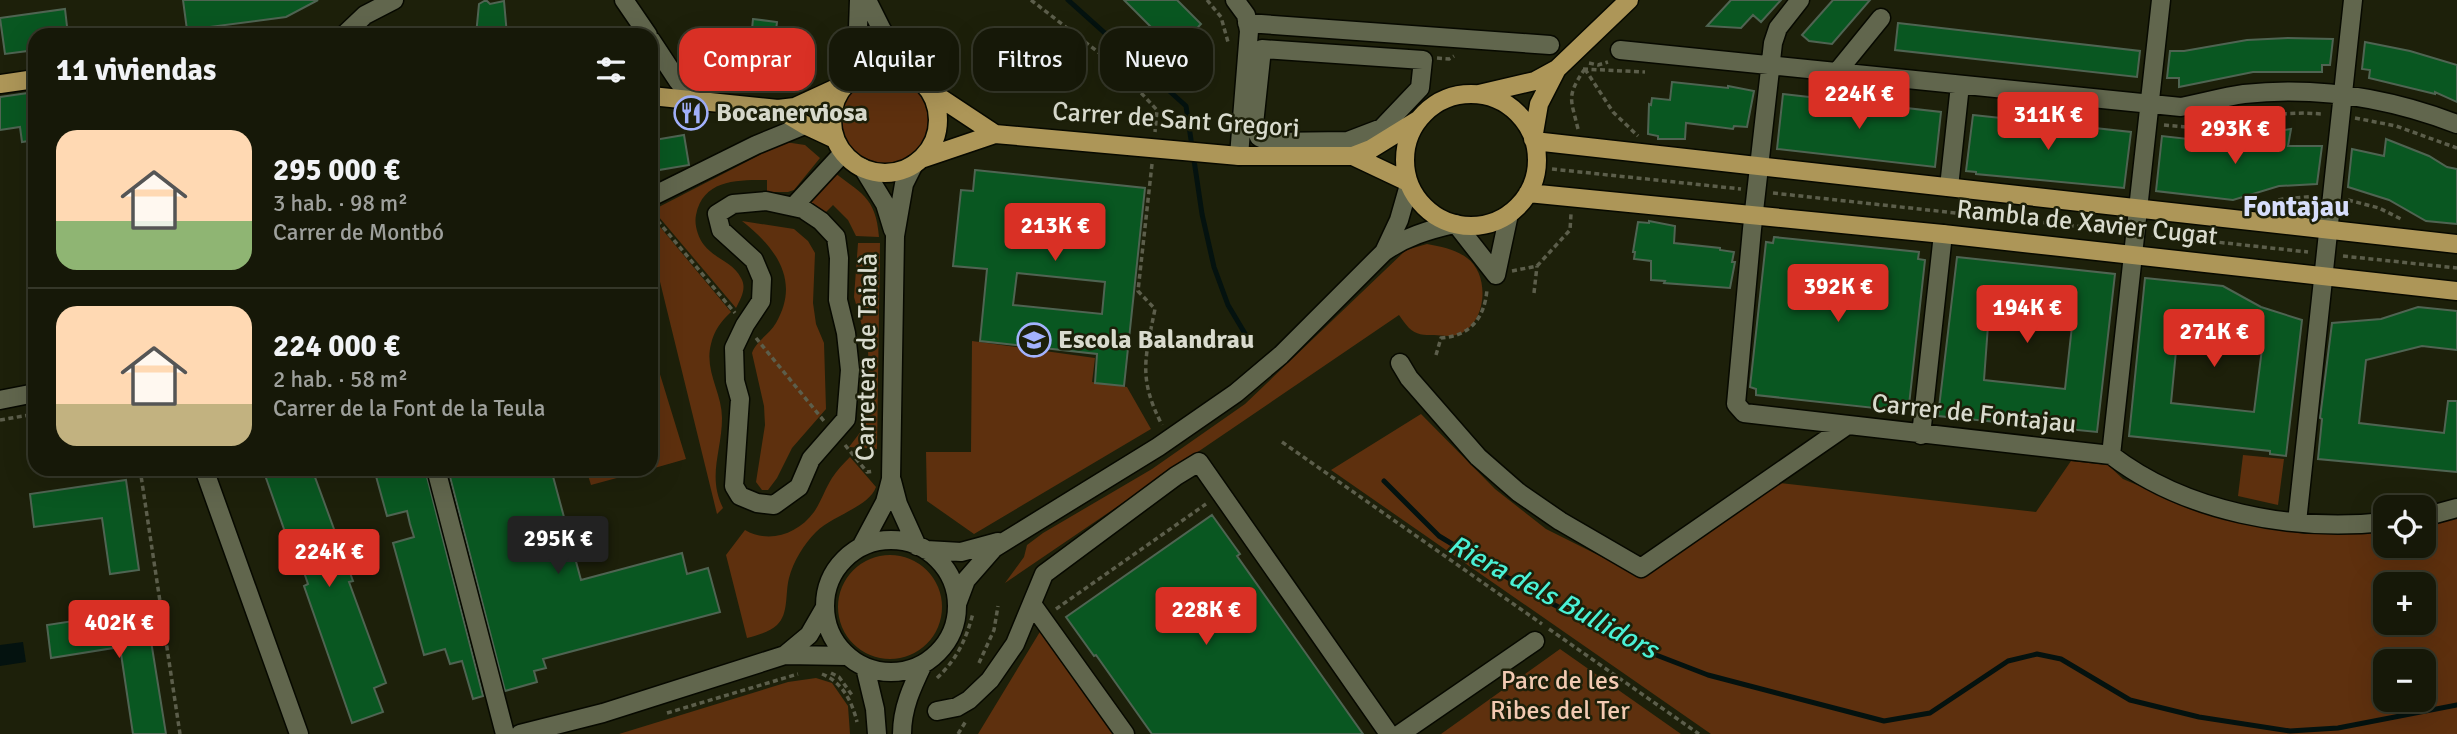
<!DOCTYPE html>
<html lang="es">
<meta charset="utf-8">
<style>
:root{--surface:#161808;--page:#1f2112;--text:#f1f3f6;--muted:#9ea09c;--line:#353729;--accent:#d93025}
body{margin:0;font-family:Signika,sans-serif;background:var(--page);color:var(--text);height:100vh;display:flex;flex-direction:column;font-size:26px;white-space:nowrap}
*{box-sizing:border-box;margin:0}
p{font-size:23px;color:var(--muted)}
.icon{flex:none;width:38px;height:38px;fill:none;stroke:currentColor;stroke-width:2;stroke-linecap:round;stroke-linejoin:round}
.map{position:relative;flex:1;overflow:hidden}
.drawer{position:absolute;left:28px;top:28px;width:630px;height:448px;display:flex;flex-direction:column;background:var(--surface);border-radius:21px;box-shadow:0 7px 28px #0002,0 0 0 2px var(--line)}
.drawer>*{flex:none}
.top-card{position:absolute;left:679px;top:28px;width:665px;height:63px;display:flex;gap:14px}
.buttons{position:absolute;left:2373px;top:495px;display:grid;gap:14px}
.buttons a{display:grid;place-items:center;width:63px;height:63px;border-radius:14px;background:var(--surface);box-shadow:0 7px 28px #0002,0 0 0 2px var(--line);font-size:35px}
.price{position:absolute;translate:-50% -60px;padding:0 16px;border-radius:7px;background:var(--accent);color:#fff;font-size:23px;line-height:46px;filter:drop-shadow(0 2px 4px #0008)}
.price::after{content:'';position:absolute;left:50%;top:42px;width:21px;height:16px;margin-left:-10px;background:inherit;clip-path:polygon(0 0,100% 0,50% 100%)}
.price.active{background:#222;color:#fff}
ul{padding:0;list-style:none}
li{display:flex;align-items:center;gap:21px;height:175px;padding:0 28px}
li+li{border-top:2px solid var(--line)}
li span{display:grid;place-items:center;flex:none;width:196px;height:140px;border-radius:21px;color:#555}
li>.icon{margin-inline-start:auto}
span .icon{width:84px;height:84px;fill:#fffc;stroke-width:1}
li b{font-size:30px}
h2{display:flex;justify-content:space-between;align-items:center;height:84px;padding:0 28px;font-size:30px}
.chip{padding:0 24px;border-radius:21px;background:var(--surface);box-shadow:0 7px 28px #0002,0 0 0 2px var(--line);font-size:24px;line-height:63px}
.chip.active{background:var(--accent);color:#fff}
.map>svg:first-child{display:block}
</style>
<div class="map">
<svg width="2457" height="734" viewBox="0 0 2457 734">
<rect width="100%" height="100%" fill="#1d200a"/>
<!-- green -->
<path fill="#5e300e" fill-rule="evenodd" d="M840 121a44 44 0 1 1 88 0a44 44 0 1 1-88 0Z
M785,142L805,145L820,158L794,190L788,192H767V180C738,180 703,179 696,215C694,225 698,237 704,245C715,259 733,262 741,278C747,288 741,298 736,308L653,210Z
M831,170C860,193 876,196 879,237L856,236L848,220L833,205L824,214L812,204L811,198Z
M651,216L731,312C721,321 714,331 711,344C704,371 722,392 722,418C722,451 707,476 723,508L717,514L651,245Z
M742,221L794,229L808,241L815,253L813,303L816,324L824,343L826,409L792,448L777,478L768,490H762L756,482L765,425L764,406L752,353C756,341 770,334 776,323C801,280 775,247 742,221Z
M858,243H880L877,449L849,447L862,430L869,393L868,347L854,297Z
M1427,244C1442,247 1455,249 1467,258C1491,275 1487,327 1456,335C1449,337 1440,335 1434,335C1424,335 1416,335 1409,328C1405,324 1402,319 1399,315L1005,583L1024,557L1027,545L1043,533L1152,469L1245,404L1406,250Z
M972,341L1095,358L1092,382L1127,387L1151,429L974,534L927,501L926,452H971Z
M651,345L686,459L651,469Z
M1421,414L1495,489L1546,529L1642,577L1780,483L2036,512L2071,461L2108,465L2123,479L2156,493L2190,508L2234,522L2305,534L2385,532V546H2424V526L2457,517V734H1711L1331,470ZM2385,584H2424V623H2385ZM2385,662H2424V700H2385Z
M2243,455L2284,459L2278,505L2238,496Z
M850,457L876,487C869,507 833,515 816,532C804,544 793,562 789,578C785,593 789,614 777,625C770,632 757,635 747,638L726,555L745,530C769,544 798,534 814,512C821,502 825,489 832,478C837,470 844,463 850,457Z
M586,469H650L591,485Z
M838 607a52 52 0 1 1 104 0a52 52 0 1 1-104 0Z
M1041,630L1117,734H978Z
M1560,649L1681,734H1441Z
M816,678L832,683L848,706L850,734H619L788,682Z"/>
<!-- water -->
<path fill="#04120f" d="M23,642L26,662L0,666V645Z"/>
<g fill="none" stroke-linecap="round" stroke-linejoin="round">
<!-- stream -->
<path stroke="#04120f" stroke-width="5" d="M1068,0L1186,106L1202,214L1214,267L1228,305L1250,342
M1384,481L1439,536L1538,596L1625,643L1708,675L1884,721L1930,713L2008,661L2037,654L2061,659L2130,700L2199,717L2290,731L2338,728L2457,705"/>
</g>
<!-- building -->
<path fill="#095721" stroke="#4f6452" stroke-width="2" fill-rule="evenodd" d="M183,0H318L286,17L187,30Z
M486,0L490,4L504,1L507,35H476L479,4Z
M1124,0H1177L1201,24L1175,51Z
M1731,0H1781L1761,22L1753,15L1741,28L1707,26Z
M1833,0H1870L1832,44L1809,41L1802,35Z
M65,9L68,35H35V50L5,54L0,18Z
M753,19L777,22L771,73L785,75L783,91L746,88Z
M1898,23L2140,51L2137,77L1895,50Z
M2288,38L2333,39L2330,65H2322V72H2253L2179,87V78H2167L2170,51H2184L2247,40Z
M2365,42L2410,51L2457,65V102L2435,92V94L2369,78L2370,70L2362,69Z
M1672,82L1728,88V86L1754,91L1747,127L1734,126L1733,129L1686,123L1685,139H1658V136L1648,134L1649,104L1651,105L1652,98L1670,100Z
M35,92V140L22,142L20,127L0,130V97Z
M1783,94L1941,112L1935,167L1777,149Z
M1973,115L2131,132L2124,188L1976,174V172L1966,171Z
M2291,129L2288,146H2322L2317,184L2279,186L2233,200L2156,191L2162,136L2224,143L2261,133Z
M684,135L689,165L659,170L654,140Z
M2386,139L2429,156L2447,167L2457,169V224L2426,221L2389,200L2348,187L2352,149L2384,156Z
M975,170L1145,188L1124,386L1095,383L1097,354L980,341L987,269L953,266L961,190L973,191ZM1017,273L1105,282L1102,314L1013,305Z
M1649,221L1675,226L1674,243L1720,248V250L1734,252L1732,262H1735L1730,288L1664,283L1665,281L1651,280V261L1634,259L1635,252H1633L1638,222L1649,223Z
M1774,237L1919,252L1918,259L1925,260L1909,405L1902,404V411L1756,395V389L1750,387L1766,242L1773,243Z
M1957,257L2115,274L2097,432L1938,416ZM1990,298L2074,308L2065,389L1984,380Z
M2145,278L2223,286L2261,307L2302,320L2286,456L2270,454V451L2129,436ZM2179,320L2209,323L2238,339L2262,349L2254,412L2171,403Z
M2418,307L2457,311V350L2422,346L2366,360L2359,423L2444,433L2448,401H2457V472L2318,459L2322,419L2320,418L2332,323L2381,319Z
M266,469H312L353,581L349,582L386,683L374,688L383,712L352,723L304,586L308,584L296,549H291L266,478L269,476Z
M374,469H425L483,696L473,699L462,661L450,664L445,649L424,655L393,543L414,537L410,524L407,511L387,516Z
M448,469H551L581,580L682,553L687,574L708,568L720,612L543,659L546,668L534,671L537,682L505,691Z
M126,480L139,570L110,574L102,518L34,527L30,494Z
M1212,515L1240,554L1237,556L1363,734H1152L1096,655L1094,656L1066,617Z
M146,610L166,734H133L120,647L51,658L47,625Z"/>
<g fill="none" stroke-linecap="round" stroke-linejoin="round">
<defs>
<path id="minor" d="M624,0L648,35
M867,0L882,30L918,78
M1235,0L1246,15L1249,31L1239,156
M1800,0L1778,28L1773,43L1752,229L1736,404L1744,413L2111,455C2185,512 2293,532 2385,522
M1247,23L1550,45
M344,35L365,15L394,0
M651,40L678,81L693,100
M1262,49L1423,60L1420,88L1382,128L1348,141L1270,142L1259,137L1254,124Z
M1620,50L2181,107C2202,103 2223,97 2244,94C2317,86 2389,98 2457,124
M1837,72L1881,18
M849,80L858,28L859,0
M863,168L885,204L893,230
M1949,187L1960,85
M651,197L756,145L805,125
M766,201L803,209L821,221L836,237L839,258L838,300L846,333L850,370L846,419L811,459L799,487L774,505L757,503L740,496L734,486L740,399L735,381L734,348L745,325L761,301L762,279L754,260L721,230L717,214L733,204Z
M793,207L843,153
M1456,224L1496,275
M1384,252L1399,220L1409,185
M1496,275L1509,214
M1400,363L1409,378L1478,457L1518,492L1560,521L1641,568L1846,426
M0,400L35,393
M1921,435L1943,234
M2111,455L2161,0
M204,469L299,734
M436,469L505,734
M892,481L898,504L917,546
M2424,517L2457,508
M2297,522L2353,0
M825 606a66 66 0 1 1 132 0a66 66 0 1 1-132 0Z
M861,547L885,502L891,479L895,236L904,184L914,164
M926,550L961,552L998,542
M957,604L966,580L994,548L1158,447L1236,393L1281,355L1384,252C1405,237 1428,230 1454,224
M1032,604L1125,734
M785,655L809,635L824,609
M865,667L875,709L877,734
M937,711L957,707L969,700L990,680L1015,644L1044,574L1176,476L1199,462L1389,734
M520,734L603,713L785,655L847,656
M902,734C902,708 912,687 923,664
M1400,734L1535,641"/>
<path id="major" d="M832 120a53 53 0 1 1 106 0a53 53 0 1 1-106 0Z
M0,84L35,79
M930,91L995,134
M1479,94L1535,81L1557,69L1629,0
M1405 160a66 66 0 1 1 132 0a66 66 0 1 1-132 0Z
M651,96L778,109L795,107L845,84
M778,109L805,125L835,139
M1533,139L1539,104L1557,69
M1534,141L2457,244
M1353,156L1408,182
M921,159L995,134L1239,156H1353L1371,149L1418,120
M1528,193L1943,234L2457,291"/>
</defs>
<!-- minor casing -->
<use href="#minor" stroke="#070900" stroke-width="21"/>
<!-- major casing -->
<use href="#major" stroke="#070900" stroke-width="21"/>
<!-- path -->
<path stroke="#5c5e4b" stroke-width="3.5" stroke-dasharray="5 3.5" stroke-linecap="butt" d="M1031,0L1116,66L1157,110L1155,132
M1207,0L1221,17L1228,42H1231
M1437,58L1449,59L1454,56
M1589,63L1598,65L1608,62
M1583,69L1645,72
M1585,69L1613,112L1638,136
M2355,118L2396,126L2457,148
M2164,125L2187,127L2254,115L2304,113L2323,114
M1578,129C1571,99 1566,97 1584,70
M1152,164L1138,291L1155,309C1145,359 1138,378 1162,425
M1552,169L1741,189
M1773,193L2120,231
M2348,200L2379,208L2403,220
M2262,204L2283,199L2317,196
M652,214L735,313
M2152,235L2308,252
M2343,256L2457,268
M1512,271L1537,266L1570,230L1571,214
M1534,293L1537,266
M756,338L824,421
M1436,355L1441,338C1471,336 1485,317 1487,289
M0,420L35,414
M1282,442L1542,624
M845,445L867,472L874,471
M140,469L180,734
M1056,609L1206,504
M1549,629L1699,734
M979,663L994,630L998,606
M831,673L839,677L852,695
M822,674C842,682 852,701 857,722
M937,678C957,659 966,640 973,613
M667,713L798,674
M958,734L966,721"/>
<!-- minor -->
<use href="#minor" stroke="#61664d" stroke-width="18"/>
<!-- major -->
<use href="#major" stroke="#ad9658" stroke-width="18"/>
</g>
<!-- icons -->
<defs>
<symbol id="restaurant-ring" viewBox="-11 -11 22 22"><circle r="9.5" fill="#1d200a" stroke="#a3b2fd" stroke-width="1.5"/><path d="M-5-6h1v4h1v-4h1v4h1v-4h1v5L-1.5 .5V6h-2V.5L-5-1ZM5-6V6H3V1.5H1.5Q1.5-4 5-6Z" fill="#a3b2fd"/></symbol>
<symbol id="school-ring" viewBox="-11 -11 22 22"><circle r="9.5" fill="#1d200a" stroke="#a3b2fd" stroke-width="1.5"/><path d="M0-5L7-2L0 1L-7-2ZM-4 1L0 2.5L4 1V4Q0 6-4 4Z" fill="#a3b2fd"/></symbol>
</defs>
<g fill-rule="evenodd">
<use href="#restaurant-ring" x="672" y="94" width="38" height="38"/>
<use href="#school-ring" x="1015" y="321" width="38" height="38"/>
</g>
<g text-anchor="middle" dominant-baseline="central" stroke-width="5" stroke-linejoin="round" paint-order="stroke">
<!-- poi labels -->
<g font-size="26" font-weight="bold" fill="#d9dbce" stroke="#1d200a" text-anchor="start">
<text x="716" y="113">Bocanerviosa</text>
<text x="1058" y="340">Escola Balandrau</text>
</g>
<!-- street labels -->
<g font-size="26" fill="#d9dbce" stroke="#1d200a">
<text transform="translate(1176 120) rotate(4)">Carrer de Sant Gregori</text>
<text transform="translate(2087 223) rotate(6)">Rambla de Xavier Cugat</text>
<text transform="translate(867 357) rotate(-89)">Carretera de Taialà</text>
<text transform="translate(1974 414) rotate(6)">Carrer de Fontajau</text>
</g>
<!-- park labels -->
<g font-size="26" fill="#f2cab2" stroke="#1d200a">
<text x="1560" y="681">Parc de les<tspan x="1560" dy="30">Ribes del Ter</tspan></text>
</g>
<!-- neighbourhood labels -->
<g font-size="28" font-weight="bold" fill="#d7defb" stroke="#1d200a">
<text x="2296" y="207">Fontajau</text>
</g>
<!-- water labels -->
<g font-size="28" font-style="italic" fill="#4af1d6" stroke="#1d200a">
<text transform="translate(1553 597) rotate(28)">Riera dels Bullidors</text>
</g>
</g>
</svg>
<div class="buttons">
<a><svg class="icon" aria-label="locate" viewBox="0 0 24 24"><circle cx="12" cy="12" r="6"/><path d="M12 2v4M12 18v4M2 12h4M18 12h4"/></svg></a>
<a>+</a>
<a>−</a>
</div>
<b class="price" style="left:1859px;top:131px">224K €</b>
<b class="price" style="left:2048px;top:152px">311K €</b>
<b class="price" style="left:2235px;top:166px">293K €</b>
<b class="price" style="left:1055px;top:263px">213K €</b>
<b class="price" style="left:1838px;top:324px">392K €</b>
<b class="price" style="left:2027px;top:345px">194K €</b>
<b class="price" style="left:2214px;top:369px">271K €</b>
<b class="price active" style="left:558px;top:576px">295K €</b>
<b class="price" style="left:329px;top:589px">224K €</b>
<b class="price" style="left:1206px;top:647px">228K €</b>
<b class="price" style="left:119px;top:660px">402K €</b>
<div class="top-card">
<a class="chip active">Comprar</a>
<a class="chip">Alquilar</a>
<a class="chip">Filtros</a>
<a class="chip">Nuevo</a>
</div>
<section class="drawer">
<h2>11 viviendas<svg class="icon" aria-label="filters" viewBox="0 0 24 24"><path d="M4 7h16M4 17h16"/><circle cx="9" cy="7" r="2"/><circle cx="15" cy="17" r="2"/></svg></h2>
<ul>
<li><span style="background:linear-gradient(#ffd9b3 65%,#8fb573 0)"><svg class="icon" aria-label="home" viewBox="0 0 24 24"><path d="M3 11l9-7 9 7M6 9v11h12V9"/></svg></span><div><b>295 000 €</b><p>3 hab. · 98 m²</p><p>Carrer de Montbó</p></div></li>
<li><span style="background:linear-gradient(#ffd9b3 70%,#c2b280 0)"><svg class="icon" aria-label="home" viewBox="0 0 24 24"><path d="M3 11l9-7 9 7M6 9v11h12V9"/></svg></span><div><b>224 000 €</b><p>2 hab. · 58 m²</p><p>Carrer de la Font de la Teula</p></div></li>
</ul>
</section>
</div>
